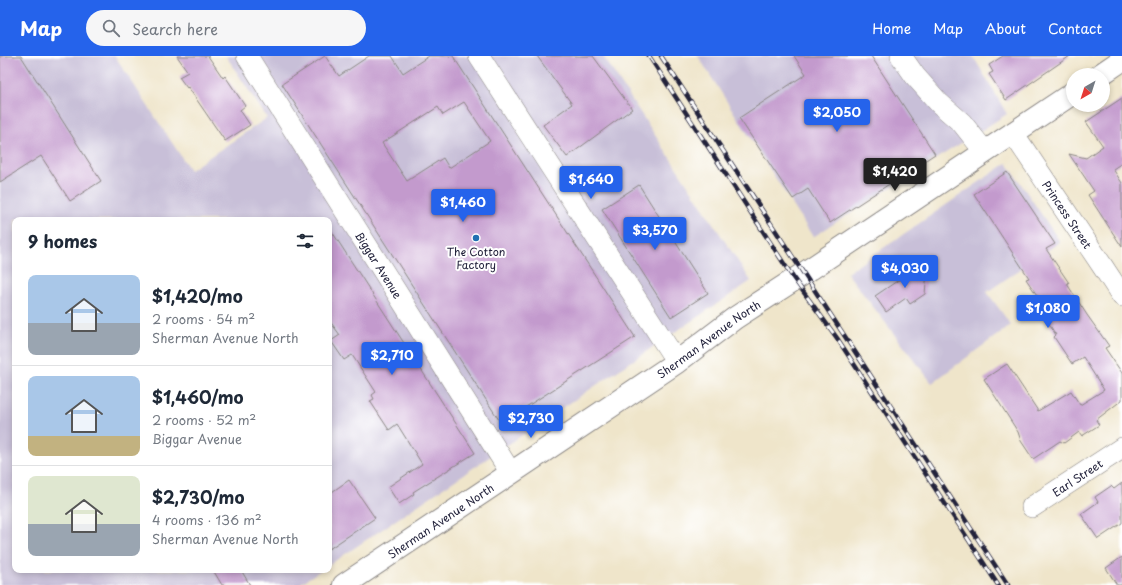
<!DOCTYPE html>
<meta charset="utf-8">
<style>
:root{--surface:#fff;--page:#f6f6f7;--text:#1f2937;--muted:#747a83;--line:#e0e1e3;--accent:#2563eb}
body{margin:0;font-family:"Playpen Sans",sans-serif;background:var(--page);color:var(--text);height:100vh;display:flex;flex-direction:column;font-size:15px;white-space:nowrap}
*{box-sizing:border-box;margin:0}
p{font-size:13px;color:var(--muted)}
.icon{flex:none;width:22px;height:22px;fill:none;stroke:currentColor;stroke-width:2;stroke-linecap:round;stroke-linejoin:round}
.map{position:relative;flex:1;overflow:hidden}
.side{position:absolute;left:12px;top:161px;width:320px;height:356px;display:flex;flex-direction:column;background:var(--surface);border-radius:8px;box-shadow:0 2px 6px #0003}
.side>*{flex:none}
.needle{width:26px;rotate:219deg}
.buttons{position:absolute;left:1066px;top:12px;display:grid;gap:8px}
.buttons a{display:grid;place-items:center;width:44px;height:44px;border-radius:50%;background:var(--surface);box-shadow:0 2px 6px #0003;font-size:20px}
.price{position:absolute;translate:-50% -34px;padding:0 9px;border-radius:4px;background:var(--accent);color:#fff;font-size:13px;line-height:26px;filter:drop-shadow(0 1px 2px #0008)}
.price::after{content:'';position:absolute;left:50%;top:24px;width:12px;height:9px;margin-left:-6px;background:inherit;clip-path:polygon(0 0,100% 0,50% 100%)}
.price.on{background:#222;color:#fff}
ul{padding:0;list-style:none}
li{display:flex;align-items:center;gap:12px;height:100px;padding:0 16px}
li+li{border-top:1px solid var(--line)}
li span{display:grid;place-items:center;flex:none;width:112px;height:80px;border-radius:8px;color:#555}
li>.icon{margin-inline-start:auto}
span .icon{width:48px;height:48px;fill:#fffc;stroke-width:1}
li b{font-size:17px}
h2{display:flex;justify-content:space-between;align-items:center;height:48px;padding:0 16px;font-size:17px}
header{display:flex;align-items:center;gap:24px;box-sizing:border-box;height:56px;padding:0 20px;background:var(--accent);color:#fff}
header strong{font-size:19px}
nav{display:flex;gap:22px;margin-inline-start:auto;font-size:14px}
.search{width:280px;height:36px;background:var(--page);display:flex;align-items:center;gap:10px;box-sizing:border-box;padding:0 14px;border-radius:22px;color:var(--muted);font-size:15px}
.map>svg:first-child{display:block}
</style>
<header>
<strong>Map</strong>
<div class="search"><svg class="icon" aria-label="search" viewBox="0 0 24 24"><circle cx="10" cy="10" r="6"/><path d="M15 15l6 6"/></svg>Search here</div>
<nav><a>Home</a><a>Map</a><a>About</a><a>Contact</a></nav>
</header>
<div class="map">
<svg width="1122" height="529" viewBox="0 0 1122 529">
<rect width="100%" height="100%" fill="#fff"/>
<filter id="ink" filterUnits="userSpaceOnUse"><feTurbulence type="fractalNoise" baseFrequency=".025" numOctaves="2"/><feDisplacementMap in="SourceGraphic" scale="8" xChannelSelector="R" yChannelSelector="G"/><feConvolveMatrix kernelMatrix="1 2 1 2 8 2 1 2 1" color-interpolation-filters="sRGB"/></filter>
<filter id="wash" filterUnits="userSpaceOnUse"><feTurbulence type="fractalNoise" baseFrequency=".012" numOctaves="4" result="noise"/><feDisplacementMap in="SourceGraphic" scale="16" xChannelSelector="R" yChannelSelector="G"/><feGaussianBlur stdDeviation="0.9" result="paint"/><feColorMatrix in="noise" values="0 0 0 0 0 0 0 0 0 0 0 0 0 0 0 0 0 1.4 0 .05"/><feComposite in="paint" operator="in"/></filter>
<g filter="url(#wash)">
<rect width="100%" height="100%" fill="#efe5ca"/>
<!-- industrial -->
<path fill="#c8bfd8" d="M0,0H115L190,114L267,62L226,0H603L751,225L329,509V164H15V514H321L298,529H0Z
M698,0H973L1007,58L813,181Z
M1007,107L1060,186L987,236L1011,269L932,327L847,217Z"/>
<g id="blocks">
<!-- building -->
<path fill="#c39acd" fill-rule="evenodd" d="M0,0H21L101,125L70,145L41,100L0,126Z
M177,0H208L223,22L225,20L245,50L240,54L250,69L225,85L188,31L187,32L179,21L188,16Z
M325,0L339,20L369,0H392L403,17L429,0H453L635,281L501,367L282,28ZM464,46L490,85L449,112L443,102L407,125L382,87L438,51L443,59Z
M537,0H593L632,53L567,101L543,69L572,48Z
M794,0H871L935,98L830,167L808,133L793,143L739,62L806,18Z
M1003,0H1070L1006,44L989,18L993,16L989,9Z
M1122,42V107L1113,113L1122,127V191L1088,139L1094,135L1069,98L1086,102L1103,90L1086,66Z
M1007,116L1055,188L1046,193L1069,227L1067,228L1087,259L1109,290L1105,292L1122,317V344L1096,364L1099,369L1082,380L1079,376L1064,387L1060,385L1033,403L1021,385L1018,376L984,323L1007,308L1038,355L1071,335L1080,349L1104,334L1083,301L1072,308L1054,281L1056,279L1042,257L1047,254L1026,223L1029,222L974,138Z
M639,129L708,237L671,261L602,153Z
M329,171L475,397L413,436L414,438L399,448L388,431L422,408L397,368L389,374L370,345L374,343L372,339L376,336L352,299L344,304L331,285L340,279L329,264Z
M928,204L925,238L910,248L906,242L886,256L875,240Z
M349,424L375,462L329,493V438Z
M1122,427V467L1098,483L1081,458L1098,446L1095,441L1111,430L1114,433Z
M1122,501V529H1117L1106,512Z
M213,514H241L250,529H222Z"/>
</g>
</g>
<g filter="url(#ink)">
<use href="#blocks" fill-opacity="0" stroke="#888482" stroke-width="1"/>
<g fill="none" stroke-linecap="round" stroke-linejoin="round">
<defs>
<g id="street">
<path id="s1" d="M247,0L511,417"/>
<path d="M479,0L677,306"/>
<path d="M901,0L915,20L939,47L962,67L985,96"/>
<path id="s2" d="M1013,77L1103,211L1122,240"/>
<path id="s3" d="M1032,451L1122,392"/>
</g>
<g id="secondary">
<path d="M1100,19L1122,4"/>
<path id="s4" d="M344,529L677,306L735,262L803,218L1073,37"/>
</g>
</defs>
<!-- street casing -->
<use href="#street" stroke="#888482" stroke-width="22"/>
<!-- secondary casing -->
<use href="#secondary" stroke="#888482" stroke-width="24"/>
<!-- street -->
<use href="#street" stroke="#fff" stroke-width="21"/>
<!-- secondary -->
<use href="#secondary" stroke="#fff" stroke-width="22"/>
<defs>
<path id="rail" d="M649,0L794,223L837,282L998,529
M661,0L1008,529"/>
</defs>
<!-- rail casing -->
<use href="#rail" stroke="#22223b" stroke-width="4.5"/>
<!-- rail -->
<use href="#rail" stroke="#fff" stroke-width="3" stroke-dasharray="9" stroke-linecap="butt"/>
</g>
</g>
<!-- markers -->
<circle fill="#1f6fb2" stroke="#fff" stroke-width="1.5" cx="476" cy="182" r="4"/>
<g text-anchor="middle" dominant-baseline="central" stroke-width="4" stroke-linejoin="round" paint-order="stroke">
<!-- street labels -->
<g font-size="11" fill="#22223b" stroke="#fff">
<text stroke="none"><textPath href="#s2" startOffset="98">Princess Street</textPath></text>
<text stroke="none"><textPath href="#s1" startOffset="247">Biggar Avenue</textPath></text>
<text stroke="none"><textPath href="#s4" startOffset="440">Sherman Avenue North</textPath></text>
<text stroke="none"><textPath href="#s3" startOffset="54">Earl Street</textPath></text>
<text stroke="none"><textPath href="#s4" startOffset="116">Sherman Avenue North</textPath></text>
</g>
<!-- poi labels -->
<g font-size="11" fill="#22223b" stroke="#fff">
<text x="476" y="195">The Cotton<tspan x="476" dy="13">Factory</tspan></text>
</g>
</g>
</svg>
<div class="buttons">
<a><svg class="needle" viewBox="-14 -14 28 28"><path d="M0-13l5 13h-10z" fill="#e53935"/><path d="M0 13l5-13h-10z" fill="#747a83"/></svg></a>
</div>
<b class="price" style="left:837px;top:77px">$2,050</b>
<b class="price on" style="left:895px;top:136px">$1,420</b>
<b class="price" style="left:591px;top:144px">$1,640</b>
<b class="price" style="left:463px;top:167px">$1,460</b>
<b class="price" style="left:655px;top:195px">$3,570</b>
<b class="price" style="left:905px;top:233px">$4,030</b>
<b class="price" style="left:1048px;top:273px">$1,080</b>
<b class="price" style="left:392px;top:320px">$2,710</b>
<b class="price" style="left:531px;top:383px">$2,730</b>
<section class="side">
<h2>9 homes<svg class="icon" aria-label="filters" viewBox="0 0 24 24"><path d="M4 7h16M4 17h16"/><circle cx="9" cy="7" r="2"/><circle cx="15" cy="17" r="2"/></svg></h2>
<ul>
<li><span style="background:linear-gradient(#a9c7e8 60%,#9aa5b1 0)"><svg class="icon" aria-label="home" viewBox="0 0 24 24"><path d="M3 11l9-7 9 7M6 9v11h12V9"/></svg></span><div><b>$1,420/mo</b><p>2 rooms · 54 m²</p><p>Sherman Avenue North</p></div></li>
<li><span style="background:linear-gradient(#a9c7e8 75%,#c2b280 0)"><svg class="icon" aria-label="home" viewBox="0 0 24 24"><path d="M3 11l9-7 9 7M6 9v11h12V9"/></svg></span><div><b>$1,460/mo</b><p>2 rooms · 52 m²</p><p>Biggar Avenue</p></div></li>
<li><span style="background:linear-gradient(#dfe7d0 60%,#9aa5b1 0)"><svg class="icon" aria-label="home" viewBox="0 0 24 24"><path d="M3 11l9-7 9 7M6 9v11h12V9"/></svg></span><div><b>$2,730/mo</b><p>4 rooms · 136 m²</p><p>Sherman Avenue North</p></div></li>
</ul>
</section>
</div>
